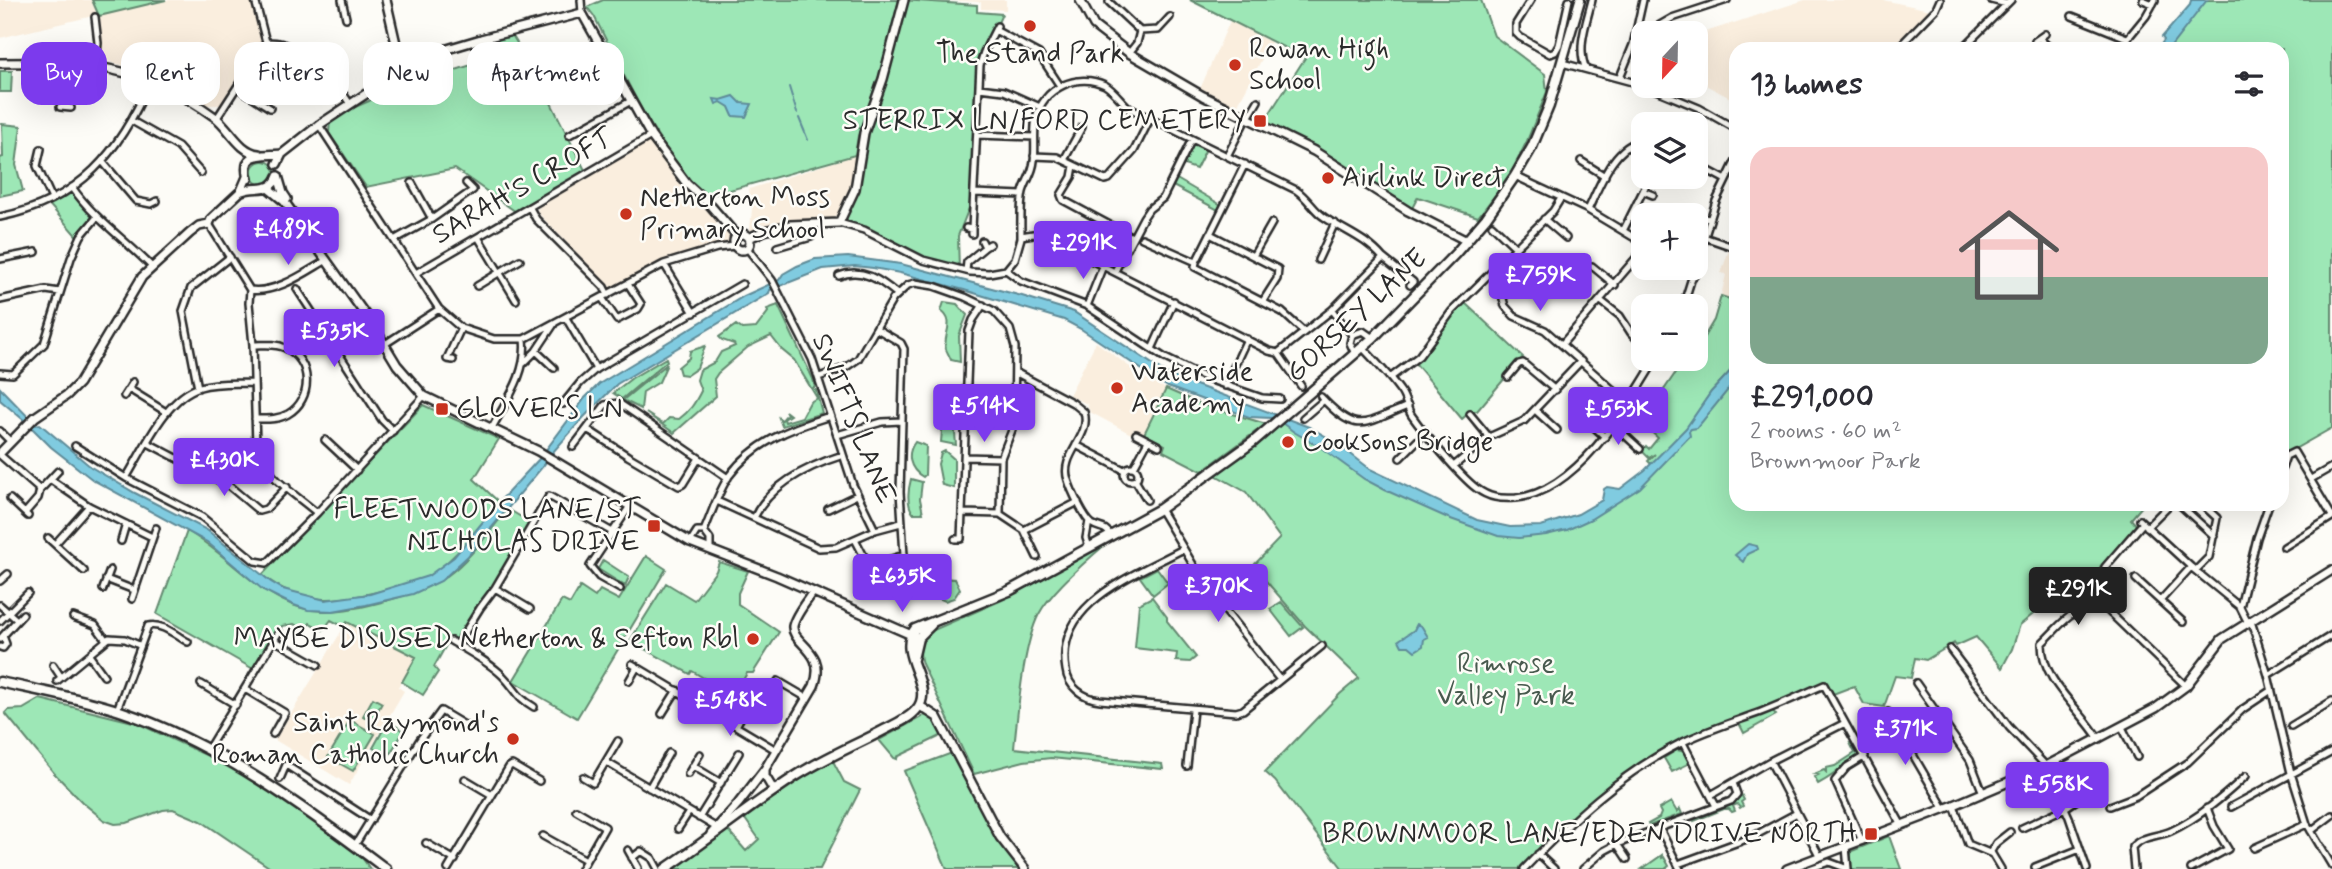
<!DOCTYPE html>
<meta charset="utf-8">
<style>
:root{--surface:#fff;--page:#f7f7f7;--text:#2b2b33;--muted:#7c7c81;--accent:#7c3aed}
body{margin:0;font-family:Mynerve,sans-serif;background:var(--page);color:var(--text);height:100vh;display:flex;flex-direction:column;font-size:26px;white-space:nowrap}
*{box-sizing:border-box;margin:0}
p{font-size:23px;color:var(--muted)}
.icon{flex:none;width:38px;height:38px;fill:none;stroke:currentColor;stroke-width:2;stroke-linecap:round;stroke-linejoin:round}
.map{position:relative;flex:1;overflow:hidden}
.side{position:absolute;left:1729px;top:42px;width:560px;height:469px;display:flex;flex-direction:column;background:var(--surface);border-radius:21px;box-shadow:0 7px 28px #0002}
.side>*{flex:none}
.guide{position:absolute;left:21px;top:42px;width:665px;height:63px;display:flex;gap:14px}
.needle{width:46px;rotate:202deg}
.controls{position:absolute;left:1631px;top:21px;display:grid;gap:14px}
.controls a{display:grid;place-items:center;width:77px;height:77px;border-radius:14px;background:var(--surface);box-shadow:0 7px 28px #0002;font-size:35px}
.price{position:absolute;translate:-50% -60px;padding:0 16px;border-radius:7px;background:var(--accent);color:#fff;font-size:23px;line-height:46px;filter:drop-shadow(0 2px 4px #0008)}
.price::after{content:'';position:absolute;left:50%;top:42px;width:21px;height:16px;margin-left:-10px;background:inherit;clip-path:polygon(0 0,100% 0,50% 100%)}
.price.current{background:#222;color:#fff}
ul{padding:0;list-style:none}
li{display:grid;align-content:center;gap:14px;height:371px;padding:0 21px}
li span{display:grid;place-items:center;height:217px;border-radius:21px;color:#555}
li>.icon{margin-inline-start:auto}
span .icon{width:126px;height:126px;fill:#fffc;stroke-width:1}
li b{font-size:30px}
h2{display:flex;justify-content:space-between;align-items:center;height:84px;padding:0 21px;font-size:30px}
.tag{padding:0 24px;border-radius:21px;background:var(--surface);box-shadow:0 7px 28px #0002;font-size:24px;line-height:63px}
.tag.current{background:var(--accent);color:#fff}
.map>svg:first-child{display:block}
</style>
<div class="map">
<svg width="2332" height="869" viewBox="0 0 2332 869">
<rect width="100%" height="100%" fill="#fdfcf7"/>
<filter id="ink" filterUnits="userSpaceOnUse"><feTurbulence type="fractalNoise" baseFrequency=".0143" numOctaves="2"/><feDisplacementMap in="SourceGraphic" scale="14" xChannelSelector="R" yChannelSelector="G"/><feConvolveMatrix kernelMatrix="1 2 1 2 8 2 1 2 1" color-interpolation-filters="sRGB"/></filter>
<g filter="url(#ink)">
<!-- built -->
<path fill="#faeede" d="M0,0H92L97,15L166,0H253L261,42L220,105H207L156,77L130,67L101,60L102,45L97,15L0,38Z
M943,0H1006V10L981,9V2Z
M1805,0H1883L1930,10L1891,49H1736V101L1696,80V35Z
M1230,21L1271,42L1236,108L1200,89Z
M648,141L653,142L697,197V204L705,205L717,218L716,226H723L732,241L640,271L612,289L537,212L539,206Z
M856,155L851,191L838,213L832,219L790,220L751,231L750,229L752,209L749,189Z
M1736,230V301L1721,296L1726,274L1721,273Z
M1096,342L1145,378L1166,389L1144,434L1134,429L1131,434L1090,412L1087,404L1069,395Z
M347,622L416,657L398,687L404,691L349,785L275,740Z"/>
<!-- green -->
<path fill="#9de7b6" stroke="#648970" stroke-width="2" d="M92,0H166L99,16Z
M603,0H899L879,76L858,136L855,155L705,197C655,146 626,79 594,16L587,7Z
M902,0L977,5V12L1002,14L982,58L974,195L958,236L959,270L922,260L835,221L847,198L855,175Z
M1190,0H1481L1494,36L1545,74L1547,92L1527,141L1509,177L1478,217L1418,197L1411,210L1332,158L1264,122L1305,58Z
M2200,0H2332V428L2282,456V49H2164Z
M512,35L538,77L587,174L519,214L455,169L366,187L329,133L330,118L369,101L402,79L436,63L440,75L481,62L474,45Z
M0,71H12L11,92H0Z
M2,124L21,126L16,165L23,191L0,196V158L3,157Z
M1192,139L1208,145L1196,169L1181,164Z
M251 173a12 12 0 1 1 24 0a12 12 0 1 1-24 0Z
M1175,178L1223,206L1220,211L1171,185Z
M72,188L95,217L79,239L47,202Z
M1721,296L1736,301V365L1711,392L1686,429L1651,464L1648,461L1655,454L1649,458L1642,451L1646,446L1649,449L1658,438L1648,429L1664,412L1655,403L1685,359H1696V346L1698,347L1714,320Z
M944,302L957,304L967,315L959,336L960,362L951,360C951,359 946,350 946,349C942,335 957,322 941,311Z
M1465,303L1523,357L1477,411L1470,412L1462,419L1415,363L1452,315Z
M778,305L813,379L815,387L813,388L816,390L822,413L782,426L779,418L782,420L787,414L785,411L790,415L784,419L785,422L802,417L810,402L817,398L794,360L782,350L771,336L748,347L718,373L714,379L716,396L674,433L646,413L663,424L669,418L679,419C690,411 695,403 701,391L697,380L700,370L715,362L721,352L735,346L734,344L722,340L719,337L736,325L742,329L756,328L768,312L767,309Z
M705,346L697,368L687,375L680,374L678,367L689,358L690,351Z
M666,358L667,361L622,399L613,393L632,378Z
M667,364L659,382L643,392L641,409L623,400Z
M1736,372V504H2144L2131,519L2136,525L2100,567L2104,571L2101,574L2068,585L2020,625L2012,649L2002,668L1976,637L1956,646L1954,643L1926,660L1915,658L1911,678L1895,676L1884,707L1864,704L1854,686L1833,694L1826,681L1764,709L1702,732L1618,780L1576,813L1521,869H1343L1275,781L1265,772L1340,694L1359,678L1305,626L1253,566L1280,538L1246,492L1210,472L1285,421L1355,465L1498,531L1565,525L1649,472Z
M1166,389L1203,405L1266,424L1202,471L1163,451L1165,445L1144,434Z
M423,405L499,439L474,479L499,502C480,526 460,554 434,573C422,582 404,585 389,589C343,601 303,608 262,575Z
M949,407L960,408L955,433L956,445L941,442L943,419Z
M915,442L926,446L925,475L923,477C909,469 906,454 915,442Z
M945,451L954,459V488L942,485L938,464L941,453Z
M911,479L922,482L920,499L923,513H913C906,503 908,490 911,479Z
M508,509L531,523L494,588L458,639L449,640L434,667L438,672L423,695L402,682L416,657L347,622L344,627L331,620L323,630L310,623L305,630L294,624L282,626L255,670L157,614L187,531C222,551 247,582 282,600C295,607 309,611 324,611C353,612 423,594 447,576C471,559 489,531 508,509Z
M1107,543C1087,560 1051,591 1039,614C1023,645 1018,711 1014,748L1162,764L1163,769L1051,758L1024,761L974,774L922,664C918,651 920,643 929,632L1002,600Z
M646,556L666,569L577,718L513,681L562,600L570,604L580,587L595,597L600,590L619,600Z
M603,560L629,577L625,586L598,569Z
M719,562L748,571L738,593V604L779,632L753,673H747L734,696L692,671L690,674L630,641L666,583L694,600L716,571Z
M1157,568L1168,583L1153,595L1140,577Z
M941,578L955,579L960,589L954,598L945,601L938,598Z
M1152,597L1167,617V621L1196,657L1190,662L1176,661L1177,653L1135,648L1139,604Z
M1281,602L1303,627L1291,636L1270,609Z
M373,698L382,703L372,721L363,716Z
M40,699L137,723L223,763L290,803L363,859L370,869H272L201,821L173,809L163,810L127,823L115,824L104,820L82,802L54,773L5,713L8,710L23,709Z
M1773,711L1776,715L1744,733L1739,723Z
M925,715L933,718L943,735L897,757V759L894,758L879,740Z
M350,720L375,734L353,771L328,757Z
M388,721L404,731L388,757L373,748Z
M1850,743H1852L1858,750V755C1845,766 1834,776 1818,784L1814,777L1818,775L1814,774L1824,770L1826,772V768L1835,766L1855,753Z
M1677,750L1685,752L1690,763L1672,772L1664,758Z
M952,753L1018,869H947L904,771Z
M833,761L844,782L860,790L820,869H673L727,829L746,851L759,839L743,816L789,785Z
M1741,794L1744,800L1741,802L1743,806L1740,808L1737,804L1733,806L1735,811L1732,812L1729,809H1724L1694,821L1692,818C1707,813 1733,808 1741,794Z
M1671,802L1677,812L1680,809L1682,814L1649,826L1648,824L1659,818L1661,813L1659,809Z
M1889,836L1901,869H1851L1850,857L1852,851Z
M1662,855V858L1664,857L1669,866L1665,869H1642Z"/>
<!-- water -->
<path fill="#80cbe0" stroke="#5e8b98" stroke-width="2" d="M2191,0H2207L2169,49H2158L2164,40L2162,37L2190,5Z
M734,96L741,103L752,104L746,117L733,116L729,107L721,102L716,104L714,99L721,100Z
M848,257L901,264L1022,296L1074,312L1169,375L1309,427L1334,441L1370,469L1477,520L1510,527L1541,526L1578,514L1602,500L1604,489L1607,487L1620,489L1645,470L1686,428L1711,392L1736,365V380L1697,428L1691,429L1689,431L1690,436L1640,488L1591,519L1567,530L1546,535L1519,538L1498,536L1448,518L1385,490L1364,479L1320,447L1294,432L1282,423L1271,418L1249,417L1168,387L1081,329L1064,320L964,290L900,273L873,268L855,266L823,269L770,290L769,293L617,384L584,417L552,453L544,465L468,556L441,581L413,594L366,605L333,611L308,610L291,604L263,590L207,542L93,480L51,447L26,422L0,400V388L36,425L40,424L91,467L135,493L207,530L271,582L283,589L325,600L370,594L428,576L454,557L499,502L539,459L585,398L599,384L744,296L779,280L783,274L797,266L815,259Z
M1748,544L1757,546L1758,549L1747,554L1743,562L1735,555Z
M1417,624L1422,627L1428,637L1424,639L1423,646L1415,651L1409,646H1402L1399,640L1414,630Z"/>
<g fill="none" stroke-linecap="round" stroke-linejoin="round">
<!-- stream -->
<path stroke="#5e8b98" stroke-width="2" d="M789,87L797,113
M799,118L808,140"/>
<defs>
<path id="minor" d="M342,0L346,18
M581,0L582,13
M1531,0L1516,24V33L1520,37L1550,54L1555,52L1559,45L1569,0
M1991,0L2007,4
M2143,0L2153,4
M1109,2L1140,31L1137,43L1129,53
M2072,16L2127,38
M95,17L98,43L96,65
M995,30L1039,54L1060,86
M1140,31L1158,30L1170,17
M1646,33L1672,18L1727,0
M2040,39L2051,49
M2035,41L2045,34
M266,42C295,42 296,51 300,77
M1633,45L1643,0
M1897,49L1936,9L1940,0
M1962,49L2011,0
M2119,49L2146,16L2155,0
M1562,63L1643,85
M1586,69C1576,48 1587,21 1592,0
M538,77L599,44
M1620,77L1633,45L1643,35
M326,86L334,85L340,89L350,104
M1646,86L1699,108L1736,129
M237,87L270,108
M979,88L1004,91L1040,107
M60,107L71,108
M67,107L70,62
M217,118L266,42L255,0
M1248,118L1258,101
M132,121L178,147L201,173
M319,125L439,309L461,328L494,339H524L664,264L717,248L735,246
M569,135L631,101
M977,135L1034,137
M41,149L37,166L52,199
M1034,156L1057,157L1105,180L1109,179L1134,151L1150,119
M1227,156L1247,117
M1064,160L1082,127
M102,161L136,201L151,204L157,201
M1581,161L1605,176
M1245,164L1196,262L1195,267L1282,312L1303,331
M1696,164L1726,180
M1074,166L1072,177L1061,195L1063,200L1132,237
M1515,176L1588,210L1643,243
M412,183L432,219
M72,187C94,219 126,240 152,267
M1643,191L1653,195
M974,193L1022,195
M530,208L536,219L604,287L608,295
M1588,210C1600,185 1613,146 1643,140
M1671,212L1692,215
M1696,216L1709,219
M0,217C80,201 120,152 150,81
M1544,219L1566,238
M839,223L864,230L923,260L970,272L989,273L1006,270L1015,259L1021,238V236C1021,222 1020,206 1023,192C1026,181 1033,173 1034,161C1036,147 1033,132 1036,118C1043,88 1077,72 1105,85C1115,91 1120,100 1129,108L1296,190C1309,199 1313,210 1324,217C1344,231 1366,238 1383,258L1332,310L1278,353L1269,351L1044,236L1033,234L1021,236
M209,224L250,290L249,303L253,345L256,445C262,475 295,494 317,513
M1492,225L1515,247
M966,228L972,229V234
M972,229L980,65L984,52L997,26
M1624,229L1645,187
M1210,234L1278,269L1277,279L1263,301
M478,237L516,300
M1704,237L1730,246
M1142,238L1196,262
M394,240L432,219L473,190L466,183
M982,241L985,247L990,244
M777,247L811,237
M1253,256L1272,223
M1383,258L1413,282L1410,285
M0,259L36,252
M1318,260L1335,223
M664,264L694,313
M1680,268L1694,276
M1006,270L1021,281L1087,306L1165,358L1208,379L1262,398L1280,399
M966,271L967,262L985,247
M1115,271L1143,218L1149,209L1163,198L1192,139
M416,273L651,136
M839,276C862,267 880,280 897,294
M1615,285L1592,266H1580L1523,275L1509,287L1503,299L1505,306L1514,316L1545,330L1629,404
M477,286L520,260
M297,289L382,420L393,431
M250,290C276,294 306,272 327,260
M602,298L617,320L638,309L641,304L628,284
M0,300L46,290L60,292
M1601,301L1620,316L1631,333L1643,345
M1087,306L1103,266
M1683,306L1716,201L1736,160
M1332,310L1352,335
M566,318L596,369
M385,344L439,309
M1562,344L1643,250
M253,345C264,345 276,343 285,348C313,360 313,400 288,414C278,420 266,419 255,419
M1362,347C1376,362 1390,376 1401,392C1406,399 1407,409 1412,416C1424,433 1460,476 1476,488C1489,498 1500,499 1516,498C1577,492 1627,407 1656,359
M1152,349L1174,301
M536,351L554,368
M1278,353L1301,386
M1355,354L1350,343L1352,335L1363,331L1373,338
M453,360L447,359L461,328
M524,363L536,351L554,324
M1015,372L1073,403L1084,412C1092,437 1059,455 1068,480C1071,490 1084,518 1092,524C1100,529 1105,526 1110,535
M0,373L13,374L44,344L71,258L81,236L97,217
M819,377L845,368L858,359L893,299L908,285L915,283L934,286L965,297L994,311L1010,329L1015,347L1014,425L1001,458L1000,514
M1508,377L1519,364L1523,363L1555,390
M1390,378L1419,356L1452,311L1553,211L1561,198
M1225,386L1247,339
M198,388L183,311L191,288L230,257
M129,389L166,412
M124,396L133,382
M1321,397C1358,436 1362,424 1408,406
M967,401L1015,403
M563,404L580,383L596,369L742,284
M1536,411L1557,430
M1470,414L1489,437
M1582,416L1605,437
M1303,418L1324,400
M1614,425L1640,449
M492,428C507,400 528,372 524,339
M587,429L628,456L679,486L683,484L699,458
M0,431L10,441
M1136,434L1159,446
M837,435L882,422L901,421
M325,440L357,470
M148,443L228,485L259,511L266,509L287,487
M1076,445L1124,470
M75,446L126,478L202,517L255,561L267,563L317,513L424,396
M573,447L605,405L619,403L728,478
M0,455L40,490
M965,457L1001,458
M1400,458L1426,432
M1455,465L1489,437L1524,421L1581,361
M1124 474a7 7 0 1 1 14 0a7 7 0 1 1-14 0Z
M1134,467L1148,441
M2282,468L2286,456L2294,452L2332,516
M126,478C144,449 166,397 200,387C217,382 236,384 254,383
M2311,479L2332,467
M51,480L89,506L152,537
M1135,480L1147,500
M10,499L28,516
M717,501L819,548L836,547L875,530L853,485L812,359L772,280L747,248
M2179,504L2214,536
M828,509L857,495
M1160,509L1207,588L1280,680
M25,513L38,498L40,490L58,471
M963,513L1000,514
M1000,514L1024,530L1037,557
M754,518C770,484 808,466 843,455
M2140,520L2191,567L2240,607L2247,621
M1089,521L1086,538L1089,547
M2147,527L2170,504
M875,530L901,523
M1024,530L1078,502
M704,531C712,513 718,492 729,476C754,442 791,428 830,416
M48,538L84,571
M855,539L869,566L904,555L900,492L904,349L901,343L877,329
M955,539H961L969,331L973,320L983,305
M121,541L126,524
M690,542L697,531H704L710,539V550
M55,544L89,506
M2284,547L2332,517
M1183,549C1136,575 1054,602 1066,670C1068,687 1083,698 1100,700L1236,712L1243,710L1322,646
M2105,567L2143,523
M2196,570L2209,557L2217,518L2202,504
M106,579L134,590
M2136,579L2183,622
M0,581L8,574
M495,588L530,609
M103,589L110,570
M620,589L599,577L590,566L630,506
M132,599L156,528
M2160,601L2191,567
M0,605L17,620
M2240,607L2257,538L2269,504
M73,617L95,625L106,640
M0,621L28,593
M2251,621L2268,675L2291,773L2307,824L2332,866
M0,639L23,614
M274,640L318,665
M451,641C468,651 489,662 503,676C517,690 515,696 534,707
M457,645L480,608L495,588L549,496L614,533
M0,647L3,648L6,644L3,636
M1950,649L2009,727L2046,766L2069,817L2087,869
M89,655L104,676
M632,664L776,750
M53,665L61,677
M2268,675L2332,635
M57,681L109,638L125,639L139,645
M629,681L637,667
M778,681L807,698
M1916,683L1970,760L1983,793
M201,684L236,705
M245,689L285,713L273,734
M698,703L709,684
M117,710L148,626C163,623 175,635 188,642
M1888,712L1944,808
M662,714L677,690
M736,726L757,688
M2291,726L2332,701
M2122,727L2137,757
M2099,739C2079,707 2041,680 2042,643C2062,624 2077,600 2106,609L2186,686
M1683,743L1716,806
M208,749L279,632
M1770,761L1820,857
M606,762L717,828
M693,766L721,783
M1187,766L1193,710
M688,774L700,754
M583,777L593,783L618,741
M280,779L286,765L371,820
M465,779L492,795
M649,788L669,753
M1711,795L1770,761L1845,723
M1954,805L1968,844L1992,854L2001,869
M2110,806L2136,796L2188,762L2243,709L2270,691
M2231,807L2332,752
M576,810L605,827L581,869
M699,818L739,753
M1659,827L1680,869
M2022,828L2065,808L2093,789
M678,829L689,812
M2311,831L2332,815
M543,836L586,860
M1862,841L1835,781L1847,767L1865,756
M426,843L455,860
M1617,844L1627,859
M355,845L419,741L441,711L466,726
M1846,847L1848,869
M2254,848L2307,824
M628,850L638,868
M1990,853L1996,843L2010,832
M1538,854L1554,869
M632,858L641,851L652,858L658,869
M1678,864L1752,837L1797,813
M2035,867L2080,849
M448,869L509,767L512,765L539,781
M1524,869C1571,820 1620,774 1681,743C1707,730 1734,722 1761,712C1782,704 1803,694 1824,685L1901,824
M1583,869L1604,851L1617,844L1731,801L1737,794L1733,783
M1809,869L1829,862L1848,869
M2134,869L2132,847C2143,835 2158,837 2171,831C2199,818 2224,796 2246,776
M2191,869L2228,849L2214,826L2207,808"/>
<path id="tertiary" d="M1080,0L1094,26L1129,53L1203,96L1314,151L1408,211L1467,241
M397,58L409,61L419,60L437,52L481,39L582,13L651,136L687,184L710,205L736,235
M0,63C85,61 143,65 215,117C230,128 239,152 259,154
M277,164L282,154L319,125L390,78L397,58V48L386,0
M278,176L283,193L287,199
M248,179C240,150 264,156 282,154
M268,188L284,201L374,327L397,365L424,396L538,451L690,542L777,576L916,637
M242,191C256,185 271,194 278,176
M734 242a8 8 0 1 1 16 0a8 8 0 1 1-16 0Z
M749,238L764,231L790,225L839,223L855,189L864,133L883,79L904,0
M0,453L35,417L67,395L79,383L142,277L190,233L199,226L209,224L211,219L241,191L247,177
M920,706L937,717L1000,837L1025,869
M765,770V776L774,791
M711,834L738,804L765,769L814,686C828,650 791,644 793,626C795,615 807,601 813,592
M1787,869L1954,805L2046,766L2156,708L2186,686L2222,639L2332,570"/>
<path id="secondary" d="M913,659L918,638L931,625
M0,682C39,691 81,698 120,711C218,744 304,807 386,869
M665,869C710,839 751,805 796,776C824,758 856,745 886,729C896,724 910,718 917,709C936,686 895,654 915,629L1009,591L1160,509L1253,442L1373,338L1455,254L1486,218L1515,176L1532,147L1549,106L1580,0"/>
</defs>
<!-- minor casing -->
<use href="#minor" stroke="#2b2b2b" stroke-width="10"/>
<!-- tertiary casing -->
<use href="#tertiary" stroke="#2b2b2b" stroke-width="12"/>
<!-- secondary casing -->
<use href="#secondary" stroke="#2b2b2b" stroke-width="13"/>
<!-- minor -->
<use href="#minor" stroke="#fdfcf7" stroke-width="5"/>
<!-- tertiary -->
<use href="#tertiary" stroke="#fdfcf7" stroke-width="7"/>
<!-- secondary -->
<use href="#secondary" stroke="#fdfcf7" stroke-width="8"/>
</g>
</g>
<!-- markers -->
<g fill="#c8321e" stroke="#fdfcf7" stroke-width="2.5">
<circle cx="1030" cy="26" r="7"/>
<circle cx="1235" cy="65" r="7"/>
<rect x="1253" y="114" width="14" height="14" rx="3.5"/>
<circle cx="1328" cy="178" r="7"/>
<circle cx="626" cy="214" r="7"/>
<circle cx="1117" cy="388" r="7"/>
<rect x="435" y="402" width="14" height="14" rx="3.5"/>
<circle cx="1288" cy="442" r="7"/>
<rect x="647" y="519" width="14" height="14" rx="3.5"/>
<circle cx="753" cy="639" r="7"/>
<circle cx="513" cy="739" r="7"/>
<rect x="1864" y="827" width="14" height="14" rx="3.5"/>
</g>
<g text-anchor="middle" dominant-baseline="central" stroke-width="5" stroke-linejoin="round" paint-order="stroke">
<!-- poi labels -->
<g font-size="28" fill="#2b2b2b" stroke="#fdfcf7" text-anchor="start">
<text x="1249" y="49">Rowan High<tspan x="1249" dy="32">School</tspan></text>
<text x="1030" y="54" text-anchor="middle">The Stand Park</text>
<text x="1246" y="121" text-anchor="end">STERRIX LN/FORD CEMETERY</text>
<text x="1342" y="178">Airlink Direct</text>
<text x="640" y="198">Netherton Moss<tspan x="640" dy="32">Primary School</tspan></text>
<text x="1131" y="372">Waterside<tspan x="1131" dy="32">Academy</tspan></text>
<text x="456" y="409">GLOVERS LN</text>
<text x="1302" y="442">Cooksons Bridge</text>
<text x="640" y="510" text-anchor="end">FLEETWOODS LANE/ST<tspan x="640" dy="32">NICHOLAS DRIVE</tspan></text>
<text x="739" y="639" text-anchor="end">MAYBE DISUSED Netherton &amp; Sefton Rbl</text>
<text x="499" y="723" text-anchor="end">Saint Raymond's<tspan x="499" dy="32">Roman Catholic Church</tspan></text>
<text x="1857" y="834" text-anchor="end">BROWNMOOR LANE/EDEN DRIVE NORTH</text>
</g>
<!-- street labels -->
<g font-size="28" fill="#2b2b2b" stroke="#fdfcf7">
<text transform="translate(523 187) rotate(-30)">SARAH'S CROFT</text>
<text transform="translate(1357 316) rotate(-43)">GORSEY LANE</text>
<text transform="translate(853 419) rotate(68)">SWIFTS LANE</text>
</g>
<!-- park labels -->
<g font-size="28" fill="#485a4e" stroke="#fdfcf7">
<text x="1506" y="664">Rimrose<tspan x="1506" dy="32">Valley Park</tspan></text>
</g>
</g>
</svg>
<div class="controls">
<a><svg class="needle" viewBox="-14 -14 28 28"><path d="M0-13l5 13h-10z" fill="#e53935"/><path d="M0 13l5-13h-10z" fill="#7c7c81"/></svg></a>
<a><svg class="icon" aria-label="layers" viewBox="0 0 24 24"><path d="M12 4l9 5-9 5-9-5zM3 14l9 5 9-5"/></svg></a>
<a>+</a>
<a>−</a>
</div>
<b class="price" style="left:288px;top:267px">£489K</b>
<b class="price" style="left:1083px;top:281px">£291K</b>
<b class="price" style="left:1540px;top:313px">£759K</b>
<b class="price" style="left:334px;top:369px">£535K</b>
<b class="price" style="left:984px;top:444px">£514K</b>
<b class="price" style="left:1618px;top:447px">£553K</b>
<b class="price" style="left:224px;top:498px">£430K</b>
<b class="price" style="left:902px;top:614px">£635K</b>
<b class="price" style="left:1218px;top:624px">£370K</b>
<b class="price current" style="left:2078px;top:627px">£291K</b>
<b class="price" style="left:730px;top:738px">£548K</b>
<b class="price" style="left:1905px;top:767px">£371K</b>
<b class="price" style="left:2057px;top:822px">£558K</b>
<div class="guide">
<a class="tag current">Buy</a>
<a class="tag">Rent</a>
<a class="tag">Filters</a>
<a class="tag">New</a>
<a class="tag">Apartment</a>
</div>
<section class="side">
<h2>13 homes<svg class="icon" aria-label="filters" viewBox="0 0 24 24"><path d="M4 7h16M4 17h16"/><circle cx="9" cy="7" r="2"/><circle cx="15" cy="17" r="2"/></svg></h2>
<ul>
<li><span style="background:linear-gradient(#f6c9c9 60%,#7fa58c 0)"><svg class="icon" aria-label="home" viewBox="0 0 24 24"><path d="M3 11l9-7 9 7M6 9v11h12V9"/></svg></span><div><b>£291,000</b><p>2 rooms · 60 m²</p><p>Brownmoor Park</p></div></li>
</ul>
</section>
</div>
